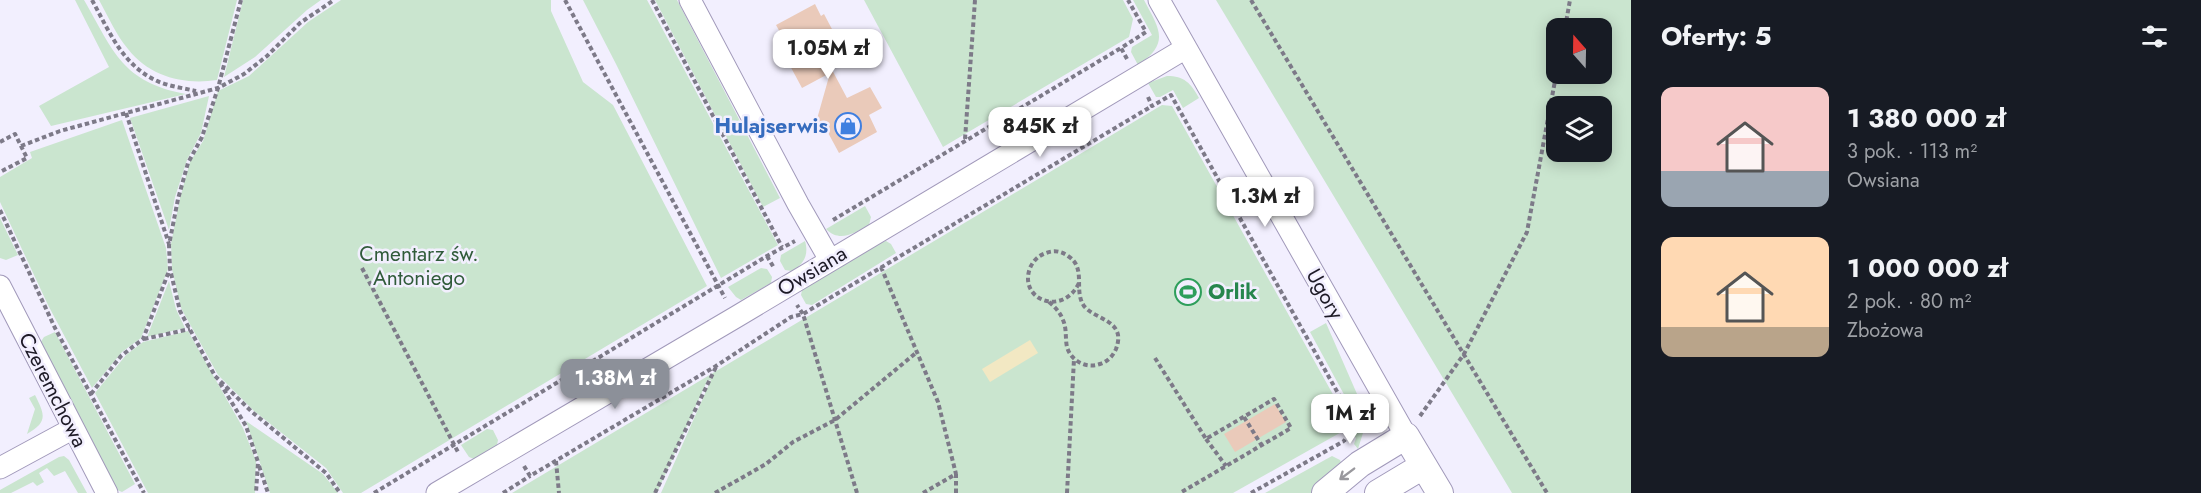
<!DOCTYPE html>
<html lang="pl">
<meta charset="utf-8">
<style>
:root{--surface:#171b24;--page:#20242c;--text:#f1f3f6;--muted:#9ea1a6;--accent:#8c9099}
body{margin:0;font-family:Jost,sans-serif;background:var(--page);color:var(--text);height:100vh;display:flex;flex-direction:column;font-size:22px;white-space:nowrap}
*{box-sizing:border-box;margin:0}
p{font-size:20px;color:var(--muted)}
.icon{flex:none;width:33px;height:33px;fill:none;stroke:currentColor;stroke-width:2;stroke-linecap:round;stroke-linejoin:round}
.map{position:relative;flex:1;overflow:hidden}
.sheet{display:flex;flex-direction:column;background:var(--surface);width:570px}
.sheet>*{flex:none}
.needle{width:39px;rotate:340deg}
.controls{position:absolute;left:1546px;top:18px;display:grid;gap:12px}
.controls a{display:grid;place-items:center;width:66px;height:66px;border-radius:12px;background:var(--surface);box-shadow:0 3px 15px #0003;font-size:30px}
.price{position:absolute;translate:-50% -51px;padding:0 14px;border-radius:12px;background:#fff;color:#222;font-size:20px;line-height:39px;filter:drop-shadow(0 2px 3px #0008)}
.price::after{content:'';position:absolute;left:50%;top:36px;width:18px;height:14px;margin-left:-9px;background:inherit;clip-path:polygon(0 0,100% 0,50% 100%)}
.price.selected{background:var(--accent);color:#fff}
ul{padding:0;list-style:none}
li{display:flex;align-items:center;gap:18px;height:150px;padding:0 30px}
li span{display:grid;place-items:center;flex:none;width:168px;height:120px;border-radius:12px;color:#555}
li>.icon{margin-inline-start:auto}
span .icon{width:72px;height:72px;fill:#fffc;stroke-width:1}
li b{font-size:26px}
h2{display:flex;justify-content:space-between;align-items:center;height:72px;padding:0 30px;font-size:26px}
main{display:flex;flex:1;min-height:0}
.map>svg:first-child{display:block}
</style>
<main>
<div class="map">
<svg width="1631" height="493" viewBox="0 0 1631 493">
<rect width="100%" height="100%" fill="#f2effe"/>
<!-- green -->
<path fill="#cae5cf" fill-rule="evenodd" d="M75,0H84C114,52 122,82 186,94L51,126L39,106L109,67Z
M99,0H237L217,80C184,85 150,77 128,49C116,35 108,16 99,0Z
M243,0H321L307,10L255,57L224,77Z
M341,0H551V11L583,82L613,105L707,286L361,493H343L326,468L254,411L218,375L181,308L172,269L171,244L180,198L190,162L203,141L218,91L249,76L308,22Z
M583,0H647L778,245L721,278L616,64Z
M655,0H677L780,198L763,207Z
M864,0H1123L1133,19L1129,37L943,147Z
M1133,0H1144C1160,30 1170,43 1138,65L1131,52L1132,47L1152,35Z
M1216,0H1631V493H1512ZM1602,28V74H1557V28ZM1602,106V152H1557V106Z
M1167,76C1184,76 1191,83 1199,98L1183,108L1173,90L1160,97H1156L1148,83Z
M209,96L201,133L187,160L175,197L169,230L130,118Z
M1162,105L1172,106L1345,416L1344,420L1347,421L1345,430L1233,493H661L711,380L707,381L657,493H512Z
M1031,107L1037,117L1036,124L1010,140L1002,138L997,128Z
M122,120L166,248L168,269L141,338L122,352L92,388L48,305L0,202V177L32,158L30,152Z
M865,206L871,217L869,225C854,233 840,243 826,229Z
M0,218L18,255L6,260L0,258Z
M805,241C809,255 804,264 792,271L785,270L780,261L781,255Z
M886,241L891,244L896,253L812,305L806,304L801,295L802,290L882,242Z
M761,268L767,269L772,277L771,283L741,300L736,297L728,287Z
M169,281L176,309L185,328L147,337Z
M1326,323L1364,410L1366,423L1358,449L1354,444L1356,438L1353,435L1359,426V422L1310,332Z
M188,331L243,428L256,461L255,493H148L95,393L126,355L143,342Z
M55,332L135,484L122,492L115,489L40,343L44,337Z
M35,395C45,415 48,422 27,434L35,409L29,398Z
M246,421L323,474L338,493H270Z
M487,429L493,430L498,440L497,445L474,459L469,457L461,445Z
M64,456L69,460L87,493H78L65,471L54,476L47,468L39,473L44,482L37,486L33,482L11,493H0V490L59,457Z
M1332,456L1340,460L1343,467L1313,493H1265Z"/>
<!-- sand -->
<path fill="#f2e8c3" d="M1030,340L1038,353L990,382L982,369Z"/>
<!-- building -->
<path fill="#eacaba" d="M815,4L821,16L824,14L833,31L830,33L836,44L822,51L847,98L870,87L882,108L869,115L877,132L839,153L826,129L822,127L817,119L830,73L802,88L788,62L795,59L776,25Z
M1275,404L1286,422L1235,452L1224,434Z"/>
<g fill="none" stroke-linecap="round" stroke-linejoin="round">
<defs>
<path id="minor" d="M690,0L798,204L830,260
M1159,0L1406,436
M0,286L107,493
M0,468L72,429
M437,493L736,317L1186,48"/>
<path id="tertiary" d="M1325,493L1360,464L1406,436L1440,493
M1378,493L1423,466"/>
</defs>
<!-- minor casing -->
<use href="#minor" stroke="#a199ba" stroke-width="23"/>
<!-- tertiary casing -->
<use href="#tertiary" stroke="#a199ba" stroke-width="28"/>
<!-- path -->
<path stroke="#7d7a88" stroke-width="4" stroke-dasharray="4.5 3" stroke-linecap="butt" d="M92,0C109,31 122,64 155,80C167,86 183,88 196,91
M241,0L218,88L202,137L188,163L178,199L169,245L170,269L180,311L215,376L252,412L326,473L340,493
M565,0L725,298
M652,0L782,247
M1251,0L1547,493
M1565,28L1570,0
M1127,59L1121,48L1146,32L1128,0
M1148,97L1152,106L1171,95L1353,420L1355,427L1344,441
M126,113L169,244
M965,139L975,0
M0,142L15,134L27,158L0,172
M21,146L60,131L218,88L244,74L267,56L300,23L334,0
M0,210L55,328L144,493
M833,220L1121,48
M767,256L774,268
M881,267L938,402L956,474
M362,268L459,454
M1049,302C1055,307 1060,312 1063,320C1067,329 1065,338 1067,347C1071,361 1086,369 1100,364C1107,362 1113,356 1116,349C1127,320 1095,320 1084,306C1073,290 1087,268 1068,256C1061,251 1054,250 1046,253C1039,255 1033,261 1030,268C1018,300 1063,317 1079,283
M144,339L190,329
M1155,358L1206,439L1274,399L1291,428L1180,493
M220,383L246,426L258,462L256,493
M91,394L121,356L143,339L169,271
M1420,416L1464,354L1527,232L1557,70
M1244,417L1262,446
M1206,439L1226,466
M556,461L559,493
M259,466L268,493
M524,466L530,476L716,366L791,317L803,314L797,305
M374,493L767,256L795,241
M503,493L530,476
M655,493L716,367
M715,493L766,464L793,442L835,420L917,352
M857,493L803,314L1152,106
M923,493L956,474V493
M1067,493L1074,359
M1251,493L1344,441L1345,442"/>
<!-- minor -->
<use href="#minor" stroke="#fff" stroke-width="21"/>
<!-- tertiary -->
<use href="#tertiary" stroke="#fff" stroke-width="26"/>
</g>
<!-- one-way arrows -->
<defs><path id="oneway-shaft" d="M-6 0H5M1.5-3L5.5 0L1.5 3" fill="none" stroke-width="1.6" stroke-linecap="round" stroke-linejoin="round" transform="scale(1.5)"/></defs>
<use stroke="#99989d" href="#oneway-shaft" transform="translate(1347 474) rotate(143)"/>
<!-- icons -->
<defs>
<symbol id="shop-ring" viewBox="-11 -11 22 22"><circle r="9.5" fill="#f2effe" stroke="#3f7fe0" stroke-width="1.5"/><path d="M-5-2.5h2.3a2.7 3.5 0 0 1 5.4 0H5L5.5 6h-11ZM-1.5-2.5h3a1.5 2.3 0 0 0-3 0Z" fill="#3f7fe0"/></symbol>
<symbol id="stadium-ring" viewBox="-11 -11 22 22"><circle r="9.5" fill="#f2effe" stroke="#2e9e5b" stroke-width="1.5"/><path d="M0-5a6.5 5 0 1 0 0 10a6.5 5 0 1 0 0-10ZM-3.5-1.8h7v3.6h-7Z" fill="#2e9e5b"/></symbol>
</defs>
<g fill-rule="evenodd">
<use href="#shop-ring" x="833" y="111" width="30" height="30"/>
<use href="#stadium-ring" x="1173" y="277" width="30" height="30"/>
</g>
<g text-anchor="middle" dominant-baseline="central" stroke-width="5" stroke-linejoin="round" paint-order="stroke">
<!-- shop labels -->
<g font-size="21" font-weight="bold" fill="#366cbe" stroke="#f2effe" text-anchor="end">
<text x="828" y="126">Hulajserwis</text>
</g>
<!-- park labels -->
<g font-size="21" fill="#305b3a" stroke="#f2effe">
<text x="419" y="254">Cmentarz św.<tspan x="419" dy="24">Antoniego</tspan></text>
</g>
<!-- street labels -->
<g font-size="21" fill="#1d1a26" stroke="#f2effe">
<text transform="translate(812 271) rotate(-31)">Owsiana</text>
<text transform="translate(1325 294) rotate(61)">Ugory</text>
<text transform="translate(53 390) rotate(63)">Czeremchowa</text>
</g>
<!-- leisure labels -->
<g font-size="21" font-weight="bold" fill="#27864d" stroke="#f2effe" text-anchor="start">
<text x="1208" y="292">Orlik</text>
</g>
</g>
</svg>
<div class="controls">
<a><svg class="needle" viewBox="-14 -14 28 28"><path d="M0-13l5 13h-10z" fill="#e53935"/><path d="M0 13l5-13h-10z" fill="#9ea1a6"/></svg></a>
<a><svg class="icon" aria-label="layers" viewBox="0 0 24 24"><path d="M12 4l9 5-9 5-9-5zM3 14l9 5 9-5"/></svg></a>
</div>
<b class="price" style="left:828px;top:80px">1.05M zł</b>
<b class="price" style="left:1040px;top:158px">845K zł</b>
<b class="price" style="left:1265px;top:228px">1.3M zł</b>
<b class="price selected" style="left:615px;top:410px">1.38M zł</b>
<b class="price" style="left:1350px;top:445px">1M zł</b>
</div>
<section class="sheet">
<h2>Oferty: 5<svg class="icon" aria-label="filters" viewBox="0 0 24 24"><path d="M4 7h16M4 17h16"/><circle cx="9" cy="7" r="2"/><circle cx="15" cy="17" r="2"/></svg></h2>
<ul>
<li><span style="background:linear-gradient(#f6c9c9 70%,#9aa5b1 0)"><svg class="icon" aria-label="home" viewBox="0 0 24 24"><path d="M3 11l9-7 9 7M6 9v11h12V9"/></svg></span><div><b>1 380 000 zł</b><p>3 pok. · 113 m²</p><p>Owsiana</p></div></li>
<li><span style="background:linear-gradient(#ffd9b3 75%,#b9a48a 0)"><svg class="icon" aria-label="home" viewBox="0 0 24 24"><path d="M3 11l9-7 9 7M6 9v11h12V9"/></svg></span><div><b>1 000 000 zł</b><p>2 pok. · 80 m²</p><p>Zbożowa</p></div></li>
</ul>
</section>
</main>
